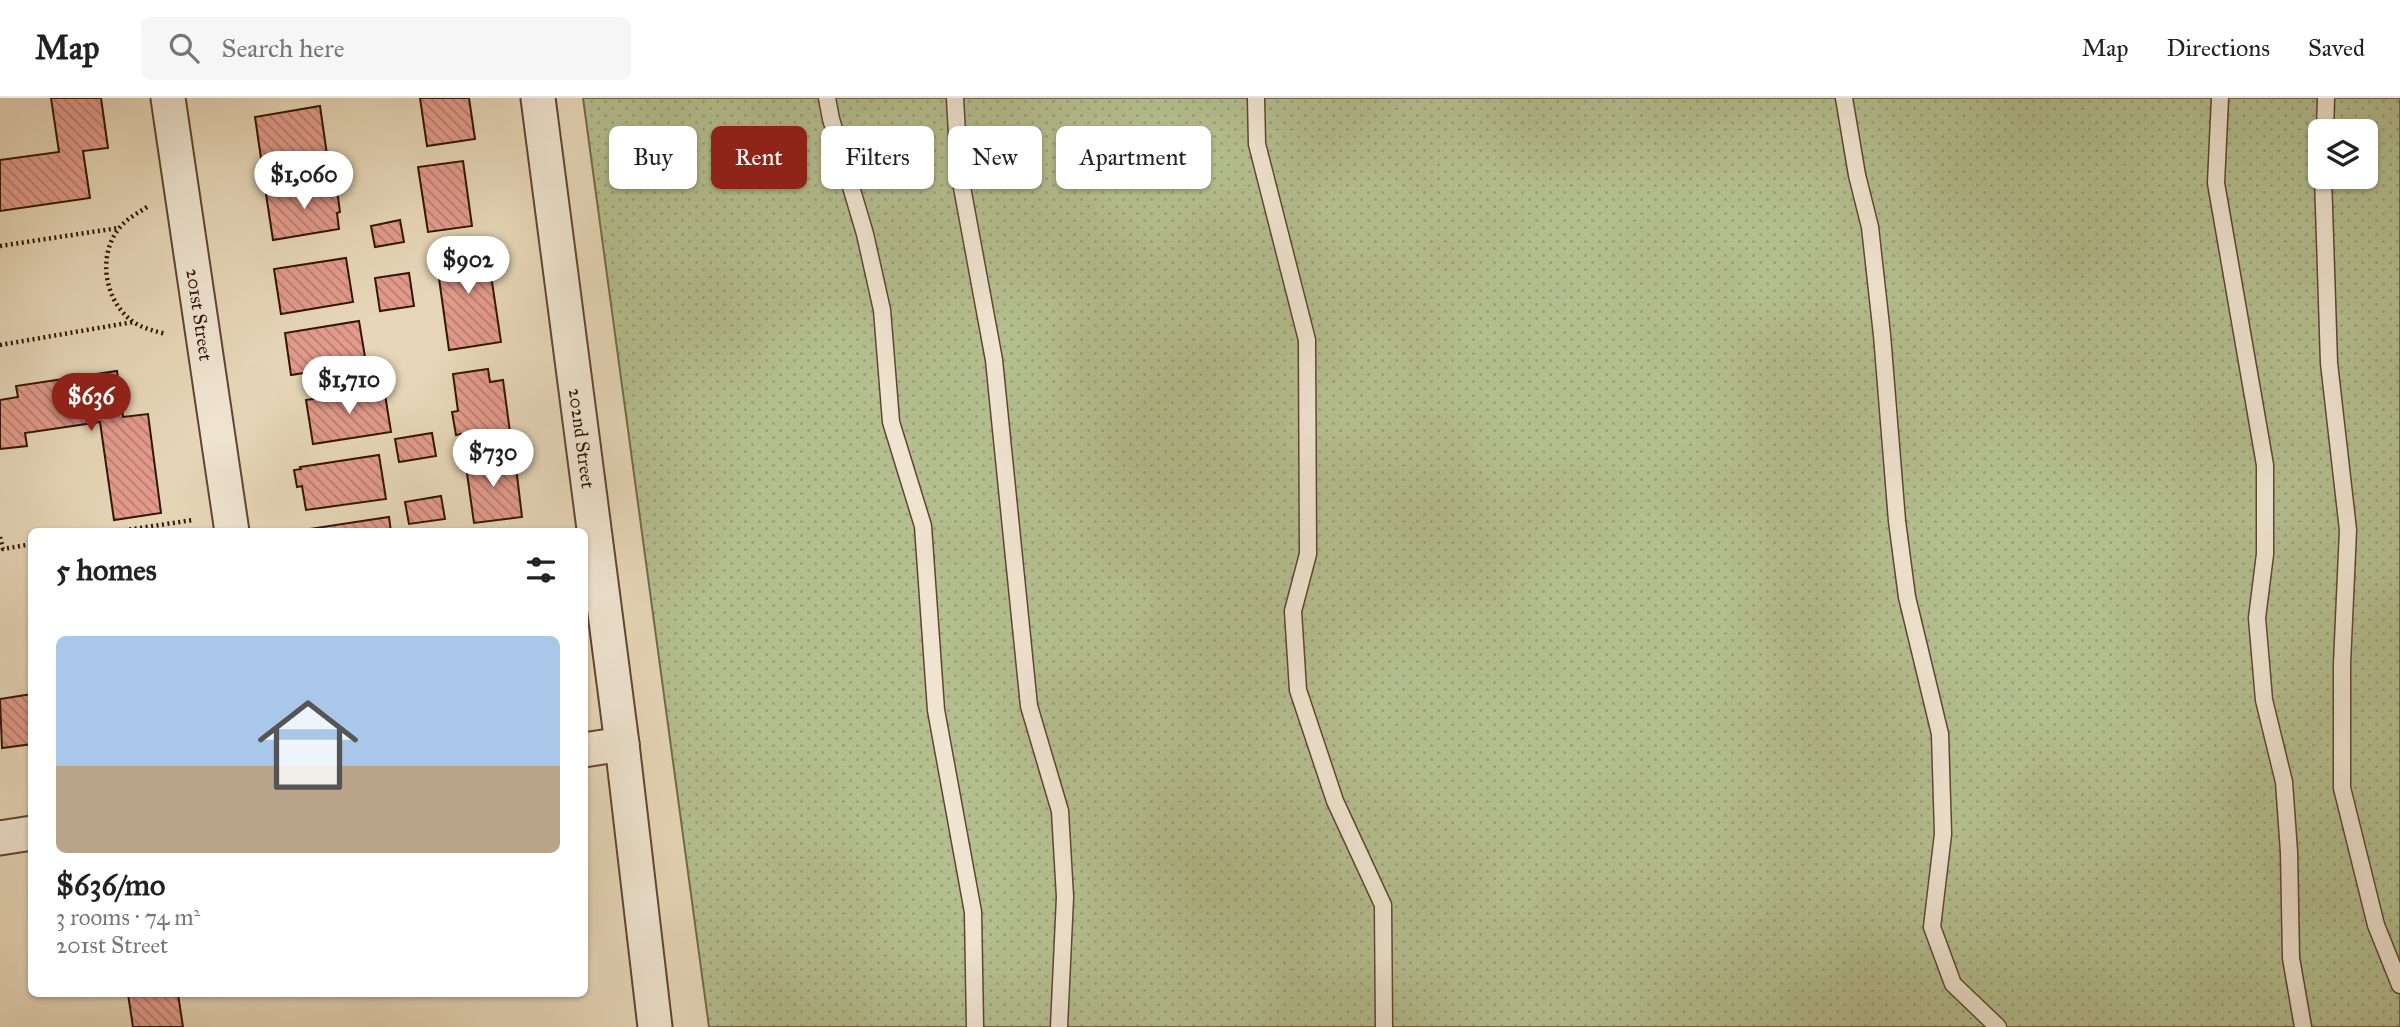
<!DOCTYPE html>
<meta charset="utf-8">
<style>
:root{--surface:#fff;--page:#f6f6f6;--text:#222;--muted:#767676;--line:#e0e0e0;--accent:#8f2418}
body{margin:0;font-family:"IM FELL Great Primer",serif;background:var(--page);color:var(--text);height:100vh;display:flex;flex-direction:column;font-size:26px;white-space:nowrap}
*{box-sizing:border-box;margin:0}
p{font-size:23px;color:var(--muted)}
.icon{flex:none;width:38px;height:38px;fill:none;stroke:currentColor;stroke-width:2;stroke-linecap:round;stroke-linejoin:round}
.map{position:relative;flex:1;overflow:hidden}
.details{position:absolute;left:28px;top:430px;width:560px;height:469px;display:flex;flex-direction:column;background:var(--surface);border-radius:10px;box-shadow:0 2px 5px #0004}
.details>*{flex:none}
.banner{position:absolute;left:609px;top:28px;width:665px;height:63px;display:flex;gap:14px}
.buttons{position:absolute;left:2308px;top:21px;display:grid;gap:14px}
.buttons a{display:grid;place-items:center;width:70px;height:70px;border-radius:10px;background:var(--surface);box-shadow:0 2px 5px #0004;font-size:35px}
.price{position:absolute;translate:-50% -60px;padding:0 16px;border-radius:24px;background:#fff;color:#222;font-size:23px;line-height:46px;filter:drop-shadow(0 2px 4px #0008)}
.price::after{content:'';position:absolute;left:50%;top:42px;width:21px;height:16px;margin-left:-10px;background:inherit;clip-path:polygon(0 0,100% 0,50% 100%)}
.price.active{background:var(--accent);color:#fff}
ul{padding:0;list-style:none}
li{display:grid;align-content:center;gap:14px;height:371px;padding:0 28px}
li+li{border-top:2px solid var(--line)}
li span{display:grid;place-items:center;height:217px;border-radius:10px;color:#555}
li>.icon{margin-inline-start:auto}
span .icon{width:126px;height:126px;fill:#fffc;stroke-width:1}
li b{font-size:30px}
h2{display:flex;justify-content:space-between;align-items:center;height:84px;padding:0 28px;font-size:30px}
.chip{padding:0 24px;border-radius:10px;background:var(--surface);box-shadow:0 2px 5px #0004;font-size:24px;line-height:63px}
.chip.active{background:var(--accent);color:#fff}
header{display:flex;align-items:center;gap:42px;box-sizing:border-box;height:98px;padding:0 35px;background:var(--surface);border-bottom:2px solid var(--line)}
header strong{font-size:33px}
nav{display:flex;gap:38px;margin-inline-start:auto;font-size:24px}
.search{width:490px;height:63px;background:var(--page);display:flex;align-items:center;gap:18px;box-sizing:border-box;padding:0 24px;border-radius:10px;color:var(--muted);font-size:26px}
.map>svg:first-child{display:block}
</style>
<header>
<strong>Map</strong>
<div class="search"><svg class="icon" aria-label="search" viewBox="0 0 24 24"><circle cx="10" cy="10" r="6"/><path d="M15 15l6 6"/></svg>Search here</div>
<nav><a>Map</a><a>Directions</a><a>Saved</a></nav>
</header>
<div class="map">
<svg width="2400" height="929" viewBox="0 0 2400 929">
<defs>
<pattern id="grass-dots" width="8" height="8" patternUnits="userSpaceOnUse" patternTransform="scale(1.75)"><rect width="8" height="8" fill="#b4be8f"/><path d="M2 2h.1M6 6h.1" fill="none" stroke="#9ba37a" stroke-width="1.8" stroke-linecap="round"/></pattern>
<pattern id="building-back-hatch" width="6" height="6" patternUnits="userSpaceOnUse" patternTransform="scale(1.75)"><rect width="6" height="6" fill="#e39b8c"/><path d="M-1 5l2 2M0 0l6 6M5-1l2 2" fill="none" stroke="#b97d70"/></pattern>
</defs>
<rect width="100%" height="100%" fill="#e6d6b7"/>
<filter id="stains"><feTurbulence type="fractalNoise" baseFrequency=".00286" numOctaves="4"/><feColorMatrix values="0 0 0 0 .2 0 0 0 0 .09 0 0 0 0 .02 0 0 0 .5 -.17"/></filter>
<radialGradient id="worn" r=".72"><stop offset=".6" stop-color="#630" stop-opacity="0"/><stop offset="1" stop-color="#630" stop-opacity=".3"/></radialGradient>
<!-- grass -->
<path fill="url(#grass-dots)" stroke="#746a4a" stroke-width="2" fill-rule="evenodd" d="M583,0H2400V929H709ZM2320,33H2366V79H2320Z"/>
<!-- building -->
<path fill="url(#building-back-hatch)" stroke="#331605" stroke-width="2" d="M51,0H101L108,50L83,53L90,100L0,113V62L59,54Z
M420,0H469L475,41L427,48Z
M320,8L328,64L263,74L255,19Z
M463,63L472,128L428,134L418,69Z
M336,85L340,114L337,115L339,131L273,142L266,96Z
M400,122L404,144L375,149L371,128Z
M481,141L484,164H489L501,244L449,252L438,173L445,172L441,147Z
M346,160L353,204L281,216L274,171Z
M409,175L414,208L380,213L375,180Z
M359,223L366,265L291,277L285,235Z
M488,271L490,284L503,282L510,334L461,341V336L456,337L452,314L458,313L453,276Z
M117,273L123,319L148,316L161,415L114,422L100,324L25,335L27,348L0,351V302L18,299L16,288Z
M384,290L391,334L313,346L306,302Z
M432,335L436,358L399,364L395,341Z
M501,356L503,371L516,369L522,419L474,425L465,361Z
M379,357L386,401L306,412L302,388L297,389L294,372L301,371L300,369Z
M441,398L445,421L409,426L405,404Z
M389,419L391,434H309V431Z
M32,596V646L2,650L0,601Z
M128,896H178L183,929H133Z"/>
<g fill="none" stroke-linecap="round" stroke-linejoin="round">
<defs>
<path id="service" d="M827,0L831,21L865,136L882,212L891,324L923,428L936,612L973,814L975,929
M955,0L959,73L994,262L1029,608L1060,713L1065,799L1059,929
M1256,0L1257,46L1307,242L1308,456L1293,513L1298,592L1335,703L1383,807L1384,929
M1844,0L1857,77L1870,129L1882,237L1897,423L1907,499L1940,636L1943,736L1932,829L1953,886L1998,929
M2220,0L2216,85L2265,367V456L2257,520L2264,602L2284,684L2289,754L2291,860L2303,929
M2325,33L2326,0
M2323,79L2329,265L2348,432L2342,566V690L2376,827L2400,887"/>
<g id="minor">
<path id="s1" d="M168,0L232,434"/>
<path id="s2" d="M538,0L622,646L655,929"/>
<path d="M584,652L622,646"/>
<path d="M0,740L32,735"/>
</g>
</defs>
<!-- service casing -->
<use href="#service" stroke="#604632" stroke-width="19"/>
<!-- minor casing -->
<use href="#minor" stroke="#604632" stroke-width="37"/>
<!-- path -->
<path stroke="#331605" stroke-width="4.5" stroke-dasharray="2 3.5" stroke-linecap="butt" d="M147,109C138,115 128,120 121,128C96,156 104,205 135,225C145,231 155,233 166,236
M0,148L118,130
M0,247L133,224
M113,434L193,422
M0,439L3,451L32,446"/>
<!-- service -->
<use href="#service" stroke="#efe4d0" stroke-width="16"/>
<!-- minor -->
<use href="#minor" stroke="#efe4d0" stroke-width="33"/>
</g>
<g text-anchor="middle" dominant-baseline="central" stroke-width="5" stroke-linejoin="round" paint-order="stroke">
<!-- street labels -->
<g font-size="19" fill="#331605" stroke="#efe4d0">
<text stroke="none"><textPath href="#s1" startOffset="219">201st Street</textPath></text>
<text stroke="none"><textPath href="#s2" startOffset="343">202nd Street</textPath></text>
</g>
</g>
<rect width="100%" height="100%" filter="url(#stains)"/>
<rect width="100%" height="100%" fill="url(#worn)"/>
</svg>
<div class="buttons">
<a><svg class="icon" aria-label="layers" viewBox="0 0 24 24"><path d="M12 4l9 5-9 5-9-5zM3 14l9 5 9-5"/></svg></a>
</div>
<b class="price" style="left:304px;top:113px">$1,060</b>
<b class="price" style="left:468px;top:198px">$902</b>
<b class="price" style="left:349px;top:318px">$1,710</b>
<b class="price active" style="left:91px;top:335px">$636</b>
<b class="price" style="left:493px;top:391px">$730</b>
<div class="banner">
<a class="chip">Buy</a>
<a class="chip active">Rent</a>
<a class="chip">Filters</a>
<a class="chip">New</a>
<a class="chip">Apartment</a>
</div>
<section class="details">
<h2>5 homes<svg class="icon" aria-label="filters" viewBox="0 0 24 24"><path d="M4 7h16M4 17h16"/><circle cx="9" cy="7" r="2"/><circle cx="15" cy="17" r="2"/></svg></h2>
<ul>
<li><span style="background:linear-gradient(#a9c7e8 60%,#b9a48a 0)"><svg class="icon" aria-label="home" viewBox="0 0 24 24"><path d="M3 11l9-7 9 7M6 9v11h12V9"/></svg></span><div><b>$636/mo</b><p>3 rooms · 74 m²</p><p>201st Street</p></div></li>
</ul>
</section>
</div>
